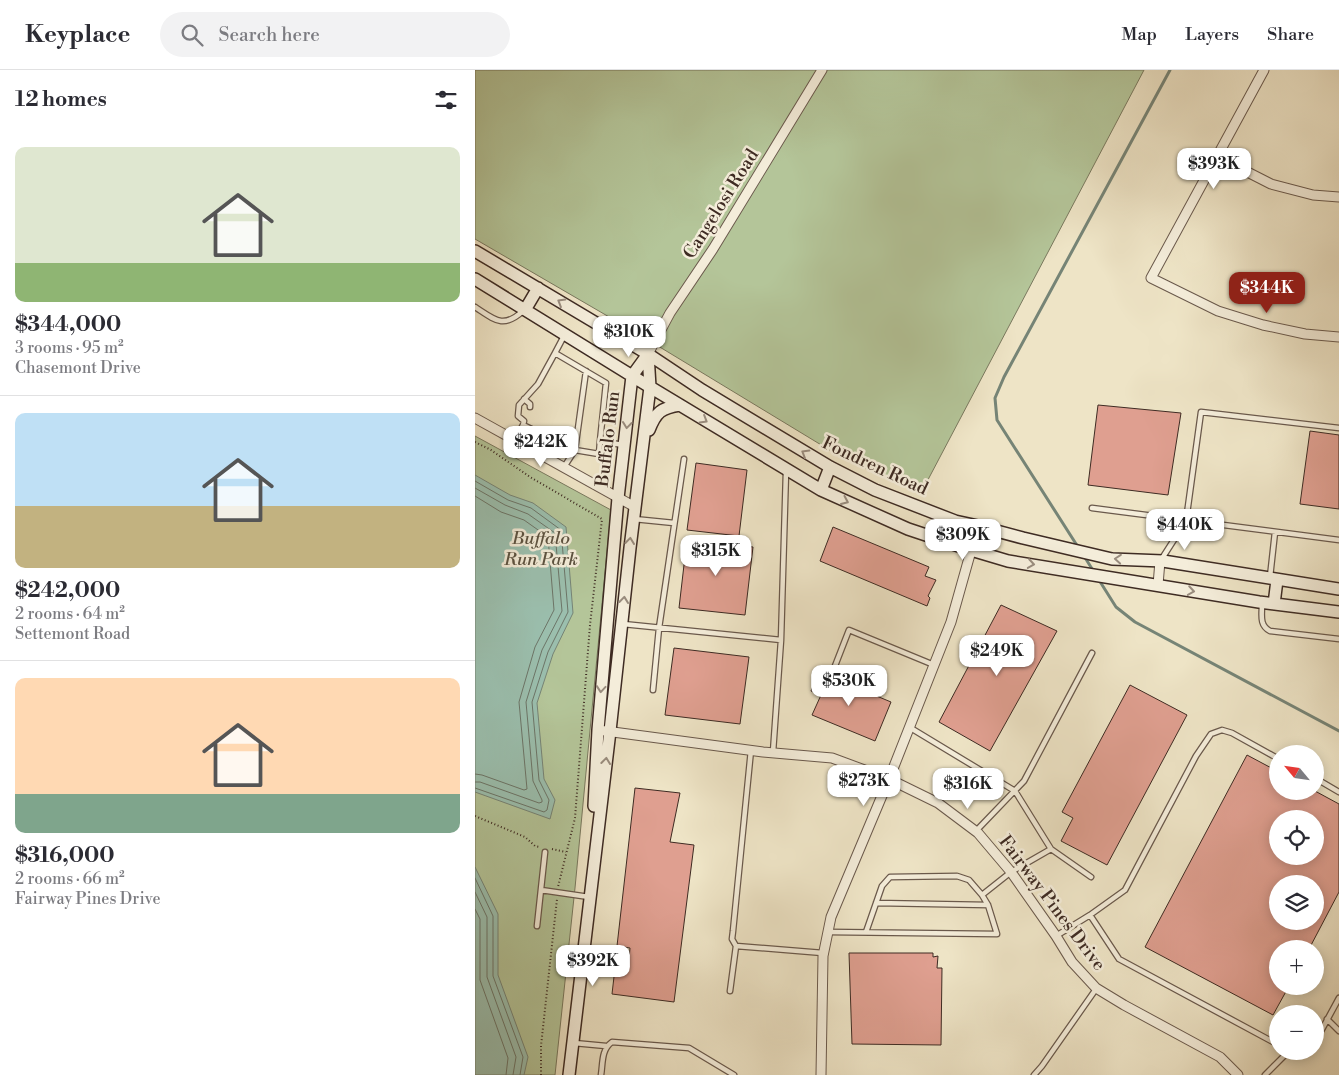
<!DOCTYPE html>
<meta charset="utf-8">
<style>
:root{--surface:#fff;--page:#f2f2f3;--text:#2b2b33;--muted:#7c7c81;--line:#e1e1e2;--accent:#8f2418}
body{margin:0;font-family:"Libre Bodoni",serif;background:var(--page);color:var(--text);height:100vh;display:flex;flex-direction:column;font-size:19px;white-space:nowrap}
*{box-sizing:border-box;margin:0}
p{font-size:16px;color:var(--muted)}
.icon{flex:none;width:28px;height:28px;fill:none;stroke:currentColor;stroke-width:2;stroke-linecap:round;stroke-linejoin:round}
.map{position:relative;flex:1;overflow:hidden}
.details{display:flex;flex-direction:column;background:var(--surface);width:475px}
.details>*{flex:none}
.needle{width:32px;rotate:299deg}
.buttons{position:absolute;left:794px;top:675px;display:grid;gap:10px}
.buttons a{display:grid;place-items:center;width:55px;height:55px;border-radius:50%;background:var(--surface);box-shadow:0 2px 12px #0003;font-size:25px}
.price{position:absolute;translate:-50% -42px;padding:0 11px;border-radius:10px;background:#fff;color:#222;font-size:16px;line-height:32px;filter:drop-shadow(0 1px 2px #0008)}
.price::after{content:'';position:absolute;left:50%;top:30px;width:15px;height:11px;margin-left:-8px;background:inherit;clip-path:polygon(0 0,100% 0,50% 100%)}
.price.active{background:var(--accent);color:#fff}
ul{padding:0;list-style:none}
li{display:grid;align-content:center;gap:10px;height:265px;padding:0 15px}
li+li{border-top:1px solid var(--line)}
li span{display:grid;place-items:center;height:155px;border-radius:10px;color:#555}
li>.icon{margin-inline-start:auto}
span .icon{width:90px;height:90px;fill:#fffc;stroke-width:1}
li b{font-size:21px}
h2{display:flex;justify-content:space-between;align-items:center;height:60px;padding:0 15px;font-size:21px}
header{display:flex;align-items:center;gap:30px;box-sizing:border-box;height:70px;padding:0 25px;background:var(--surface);border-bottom:1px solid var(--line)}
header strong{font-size:24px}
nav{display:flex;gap:28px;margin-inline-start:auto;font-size:18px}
.search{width:350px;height:45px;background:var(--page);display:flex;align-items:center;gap:12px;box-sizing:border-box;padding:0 18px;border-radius:28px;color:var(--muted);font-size:19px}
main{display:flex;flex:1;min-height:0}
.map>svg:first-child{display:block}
</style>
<header>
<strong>Keyplace</strong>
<div class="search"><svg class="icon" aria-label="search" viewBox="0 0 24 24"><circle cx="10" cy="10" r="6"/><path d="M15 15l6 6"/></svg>Search here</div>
<nav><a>Map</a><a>Layers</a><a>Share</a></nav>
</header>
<main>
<section class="details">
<h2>12 homes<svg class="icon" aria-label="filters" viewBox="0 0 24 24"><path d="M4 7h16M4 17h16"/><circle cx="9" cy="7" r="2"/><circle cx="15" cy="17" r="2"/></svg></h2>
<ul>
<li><span style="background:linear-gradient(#dfe7d0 75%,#8fb573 0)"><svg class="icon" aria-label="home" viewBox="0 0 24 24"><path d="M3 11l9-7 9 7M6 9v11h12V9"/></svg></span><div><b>$344,000</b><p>3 rooms · 95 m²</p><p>Chasemont Drive</p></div></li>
<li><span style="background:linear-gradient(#bfe0f5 60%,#c2b280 0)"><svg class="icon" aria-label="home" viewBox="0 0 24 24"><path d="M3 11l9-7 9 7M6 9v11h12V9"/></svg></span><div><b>$242,000</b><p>2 rooms · 64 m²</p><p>Settemont Road</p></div></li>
<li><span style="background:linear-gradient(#ffd9b3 75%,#7fa58c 0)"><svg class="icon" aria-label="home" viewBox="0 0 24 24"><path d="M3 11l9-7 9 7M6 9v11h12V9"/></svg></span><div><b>$316,000</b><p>2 rooms · 66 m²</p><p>Fairway Pines Drive</p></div></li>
</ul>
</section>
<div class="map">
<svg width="864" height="1005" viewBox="0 0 864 1005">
<rect width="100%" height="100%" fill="#eee4c6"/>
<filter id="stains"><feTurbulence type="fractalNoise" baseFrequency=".004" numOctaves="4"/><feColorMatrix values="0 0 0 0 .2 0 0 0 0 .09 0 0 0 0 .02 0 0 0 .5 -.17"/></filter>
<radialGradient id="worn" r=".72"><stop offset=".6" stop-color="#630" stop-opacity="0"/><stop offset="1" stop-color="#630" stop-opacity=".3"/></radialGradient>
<!-- green -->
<path fill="#b4c599" stroke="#79785e" d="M0,0H669L446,423L371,390L160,262L0,169Z
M0,366L136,440L100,818L80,1005H0Z"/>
<!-- water -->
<path fill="#9bbfae" stroke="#768476" d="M0,405L35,425L58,433L91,457L98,543L78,584L62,633L69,709L80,730L75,749L0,722Z
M0,797L23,844V905L53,987L49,1005H0Z"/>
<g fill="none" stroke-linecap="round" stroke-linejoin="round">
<!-- shore -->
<path stroke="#6c7568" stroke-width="1" d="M0,411L33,430L56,438L86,460L93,542L73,582L57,632L64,710L74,730L72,740L69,742L0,718
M0,418L30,435L53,444L80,463L87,541L67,580L51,632L58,711L67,730V732L64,733L5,712H0
M0,426L26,442L49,450L73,467L79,540L60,577L44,632L52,719L49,720L7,705L0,704
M0,808L18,846V906L48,987L45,1005
M0,822L12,847V907L41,987L38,1005
M0,839L5,849V910L33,988L31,1005"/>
<!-- stream -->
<path stroke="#768476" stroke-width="3" d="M603,477L522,350L520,328L529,307L695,0
M609,486L619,502
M624,510L641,537L660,552L864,661"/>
</g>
<!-- building -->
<path fill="#df9f90" stroke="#3e2b23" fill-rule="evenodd" d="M623,335L706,343L693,425L613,415Z
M835,361L864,365V439L825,434Z
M221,393L272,400L264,466L212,460Z
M358,457L454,497L450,506L461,510L453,526L455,528L452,536L345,491Z
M212,469L278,477L270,545L204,538Z
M526,535L582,561L515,681L464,652Z
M199,578L274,587L265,654L190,645Z
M344,602L416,632L400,671L337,645L346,625L336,621Z
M655,615L712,645L632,795L586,771L598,748L587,742Z
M772,685L802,701V721H840L864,734V822L834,879H802V916H814L798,945L670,877ZM802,749H840V786H802ZM802,814H840V851H802Z
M160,718L205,723L195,772L219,775L199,932L137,924L140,898L153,899L155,878L142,876Z
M374,883H458V887L463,886L462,898H467L466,975L377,974Z"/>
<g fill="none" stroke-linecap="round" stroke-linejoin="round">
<defs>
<path id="lane" d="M0,237C20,250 28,259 48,241
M89,266L80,283L131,313L125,371L148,375
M49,329L55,334V337
M48,355L49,351L43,346L44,335L63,314L80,283
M40,370L48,355L100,380L111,301
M89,397L100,380L124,384L125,371
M617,438L864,470
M159,449L199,453
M686,490L711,451L726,342L864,358
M795,507L800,462
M787,534C787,545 784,555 795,561L864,569
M148,554L306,570L298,682
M306,570L311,401
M358,601L374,560L459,595
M178,620L184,558L209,389
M434,657L540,721L576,779L616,807
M840,708L864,722
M501,761L549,711L617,583
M66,820L114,827
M507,825L536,802L576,779
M401,833L513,835
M615,845L650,820L721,686L736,664L747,660L757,663L802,688
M62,856L70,782
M353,862L522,864L513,835L507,825L494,810L482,806L415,807L407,816L391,862
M581,866L615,845L644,889L800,973L802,976
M261,876L348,883
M255,921L261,876L257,869L258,861L276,680
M852,949L864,961
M840,966L845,963L864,928
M99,973L131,976
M126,1005C128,993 126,980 137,972L214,978L259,1005
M559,1005L567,996L621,919
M790,1005L811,984L808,981"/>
<path id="street" d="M789,0L676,208L743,241L788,255L830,264L864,267
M743,87L796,114L838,125L864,127
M173,284L195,243L238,179L347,0
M0,348L160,437
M683,515L685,491
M123,660L288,682L357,688L414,709L463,733L503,763L536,802L581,866L597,892L621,918L649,935L745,987L763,1005
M346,1005L348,886L356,847L414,709L476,552L503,456"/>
<path id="secondary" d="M0,181L173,284L227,320L355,397L400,420L480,451L503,456L548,468L637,489L688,491L864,519
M0,209L175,317L346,420L433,459L496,480L533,491L784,532L864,542
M50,240L63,218
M174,360C181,342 186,338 205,335
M346,420L355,397
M799,534L802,510
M119,736L123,660L143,428L157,306L173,284
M94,1005L135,661L155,478L175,317L173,284"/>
</defs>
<!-- lane casing -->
<use href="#lane" stroke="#6a594c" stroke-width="7"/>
<!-- street casing -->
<use href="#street" stroke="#6a594c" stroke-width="11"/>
<!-- secondary casing -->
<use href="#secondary" stroke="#3e2b23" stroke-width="14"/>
<!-- path -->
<path stroke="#3e2b23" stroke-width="2" stroke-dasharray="1 2.5" stroke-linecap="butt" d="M0,372L16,380L55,407L127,449L115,555L100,748L83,817
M0,746L50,767L60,776L65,777
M77,779L91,782
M66,1005V976L82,829"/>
<!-- lane -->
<use href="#lane" stroke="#f4edda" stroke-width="4.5"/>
<!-- street -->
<use href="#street" stroke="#f4edda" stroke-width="9"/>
<!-- secondary -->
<use href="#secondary" stroke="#f4edda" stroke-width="11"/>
</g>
<!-- one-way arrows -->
<defs><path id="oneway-chevron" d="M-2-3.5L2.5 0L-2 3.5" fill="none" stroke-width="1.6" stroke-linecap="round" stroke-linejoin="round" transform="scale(1.25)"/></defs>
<g stroke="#998c7e">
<use href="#oneway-chevron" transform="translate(86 232) rotate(-149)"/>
<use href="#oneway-chevron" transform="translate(229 350) rotate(31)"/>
<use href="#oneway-chevron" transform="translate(152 355) rotate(97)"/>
<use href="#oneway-chevron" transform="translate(330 383) rotate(-149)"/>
<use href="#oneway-chevron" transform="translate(370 431) rotate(24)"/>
<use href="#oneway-chevron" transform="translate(155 471) rotate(-83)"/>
<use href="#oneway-chevron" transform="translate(643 489) rotate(-175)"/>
<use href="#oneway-chevron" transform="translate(556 494) rotate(9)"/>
<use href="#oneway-chevron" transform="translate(716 521) rotate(9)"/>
<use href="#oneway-chevron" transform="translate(149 530) rotate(-84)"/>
<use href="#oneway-chevron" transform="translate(126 619) rotate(95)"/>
<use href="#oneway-chevron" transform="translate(131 691) rotate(-83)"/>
</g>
<g text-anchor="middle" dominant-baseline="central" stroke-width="5" stroke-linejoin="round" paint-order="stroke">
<!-- street labels -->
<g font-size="18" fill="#3e2b23" stroke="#f4edda">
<text transform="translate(246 134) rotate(-58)">Cangelosi Road</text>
<text transform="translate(133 369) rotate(-83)">Buffalo Run</text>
<text transform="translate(400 396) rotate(25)">Fondren Road</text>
<text transform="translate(577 833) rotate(53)">Fairway Pines Drive</text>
</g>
<!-- park labels -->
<g font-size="18" font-style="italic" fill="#5c5240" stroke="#f4edda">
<text x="66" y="468">Buffalo<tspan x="66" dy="21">Run Park</tspan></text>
</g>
</g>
<rect width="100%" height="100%" filter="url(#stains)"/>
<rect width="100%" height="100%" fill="url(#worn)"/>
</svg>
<div class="buttons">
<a><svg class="needle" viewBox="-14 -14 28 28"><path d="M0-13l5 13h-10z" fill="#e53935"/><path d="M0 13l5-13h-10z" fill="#7c7c81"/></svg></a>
<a><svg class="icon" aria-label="locate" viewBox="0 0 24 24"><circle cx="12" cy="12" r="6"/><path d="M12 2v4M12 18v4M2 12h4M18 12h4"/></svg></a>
<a><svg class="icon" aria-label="layers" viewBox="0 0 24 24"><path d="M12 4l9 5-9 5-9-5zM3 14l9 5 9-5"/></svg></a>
<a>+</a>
<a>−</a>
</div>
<b class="price" style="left:739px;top:120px">$393K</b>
<b class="price active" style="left:792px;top:244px">$344K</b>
<b class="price" style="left:154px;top:288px">$310K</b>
<b class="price" style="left:66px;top:398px">$242K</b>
<b class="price" style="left:710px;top:481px">$440K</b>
<b class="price" style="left:488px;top:491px">$309K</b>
<b class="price" style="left:241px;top:507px">$315K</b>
<b class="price" style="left:522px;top:607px">$249K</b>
<b class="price" style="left:374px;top:637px">$530K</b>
<b class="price" style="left:389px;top:737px">$273K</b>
<b class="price" style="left:493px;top:740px">$316K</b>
<b class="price" style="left:118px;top:917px">$392K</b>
</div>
</main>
